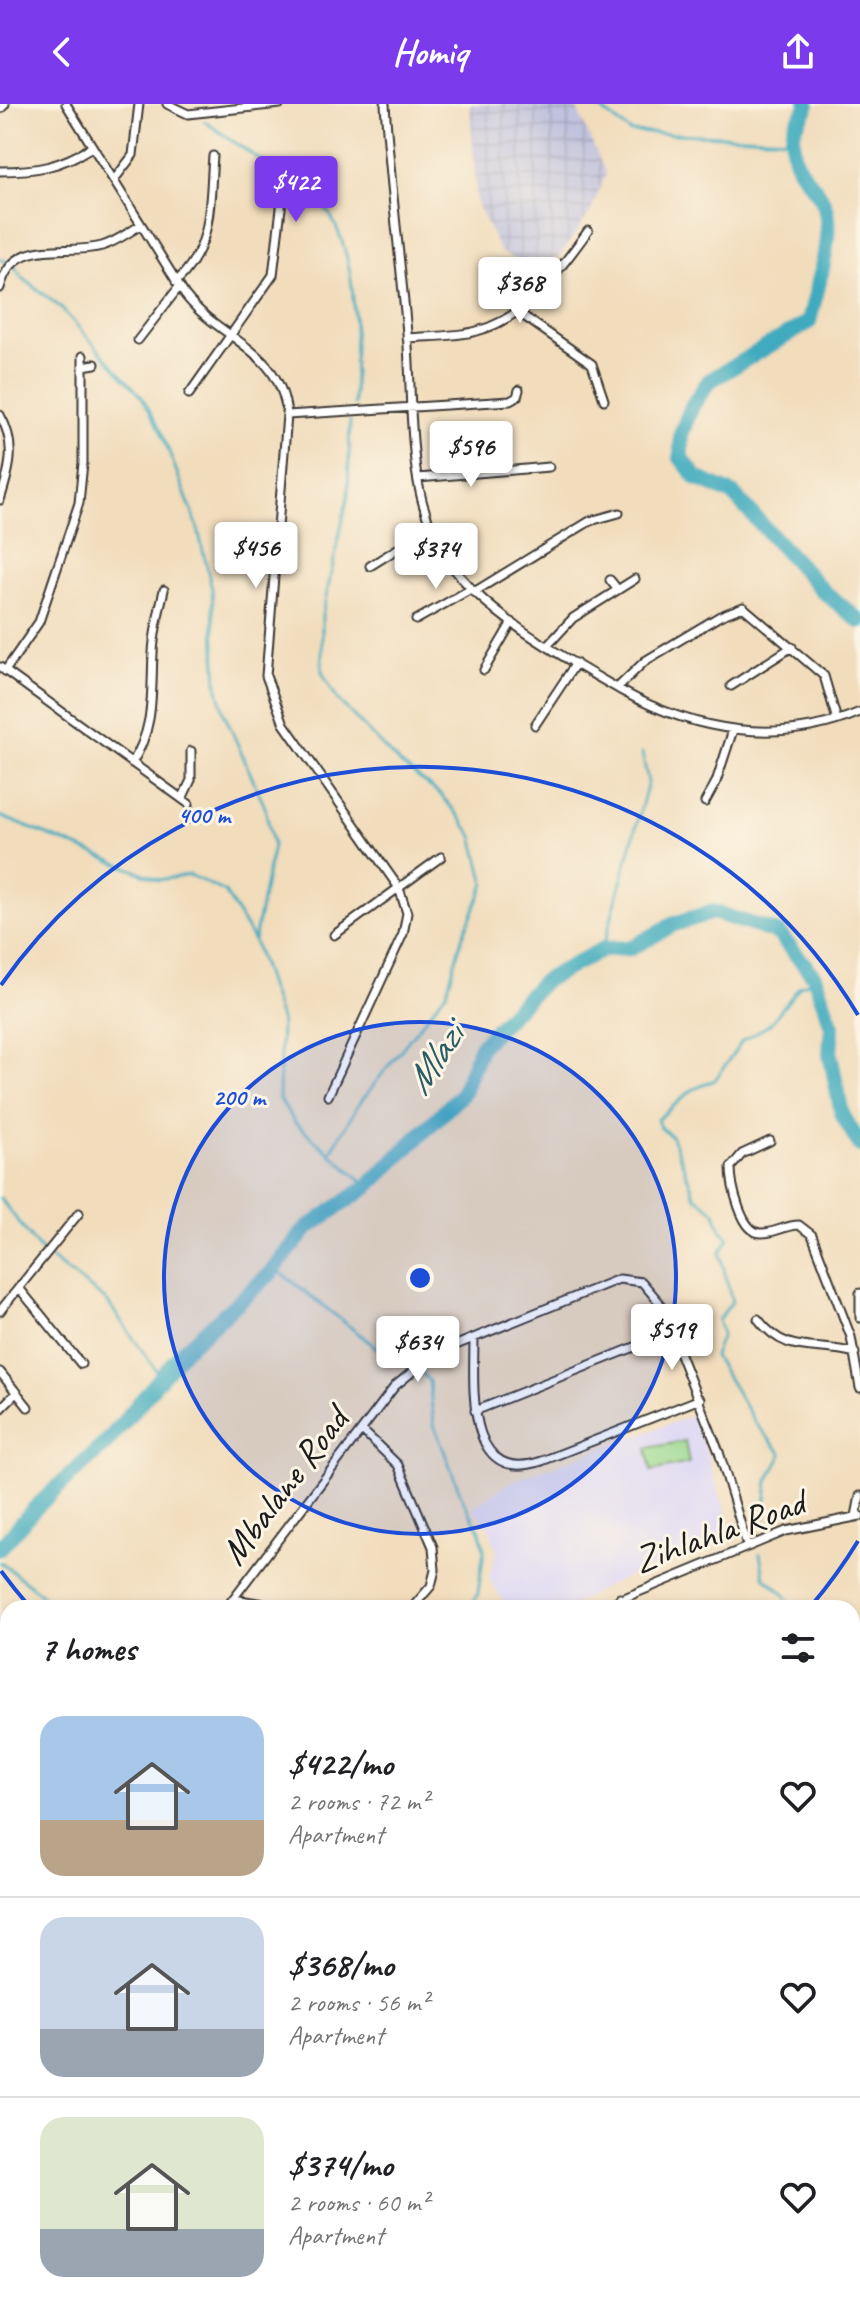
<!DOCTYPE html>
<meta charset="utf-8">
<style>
:root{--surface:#fff;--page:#f6f6f6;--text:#202124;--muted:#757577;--line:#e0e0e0;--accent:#7c3aed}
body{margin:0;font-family:Caveat,sans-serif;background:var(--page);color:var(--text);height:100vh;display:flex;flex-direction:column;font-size:30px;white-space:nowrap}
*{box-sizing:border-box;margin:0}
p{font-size:26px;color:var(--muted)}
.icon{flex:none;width:44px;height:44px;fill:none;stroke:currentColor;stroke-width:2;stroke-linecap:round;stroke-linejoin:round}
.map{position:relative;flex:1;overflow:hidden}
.details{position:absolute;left:0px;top:1496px;width:860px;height:712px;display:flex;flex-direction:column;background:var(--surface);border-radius:24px 24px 0 0;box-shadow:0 4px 12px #0003}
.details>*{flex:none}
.price{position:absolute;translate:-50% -68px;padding:0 18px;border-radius:8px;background:#fff;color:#222;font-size:26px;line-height:52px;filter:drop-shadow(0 2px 4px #0008)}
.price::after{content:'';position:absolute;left:50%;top:48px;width:24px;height:18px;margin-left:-12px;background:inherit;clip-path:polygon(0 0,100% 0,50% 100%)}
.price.on{background:var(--accent);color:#fff}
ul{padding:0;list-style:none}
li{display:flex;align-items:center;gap:24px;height:200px;padding:0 40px}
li+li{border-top:2px solid var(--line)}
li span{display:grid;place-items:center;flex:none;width:224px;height:160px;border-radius:24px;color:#555}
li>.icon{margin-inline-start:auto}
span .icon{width:96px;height:96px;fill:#fffc;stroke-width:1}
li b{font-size:34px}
h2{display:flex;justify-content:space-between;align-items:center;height:96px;padding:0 40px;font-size:34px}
header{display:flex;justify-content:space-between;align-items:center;height:104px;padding:0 40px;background:var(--accent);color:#fff;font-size:36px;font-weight:800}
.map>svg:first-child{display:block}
</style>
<header><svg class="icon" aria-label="back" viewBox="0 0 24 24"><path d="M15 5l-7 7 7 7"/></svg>Homiq<svg class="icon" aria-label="share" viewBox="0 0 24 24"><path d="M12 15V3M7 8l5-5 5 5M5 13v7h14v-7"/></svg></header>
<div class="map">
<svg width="860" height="2208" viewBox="0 0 860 2208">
<defs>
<pattern id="industrial-grid" width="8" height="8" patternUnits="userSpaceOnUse" patternTransform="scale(2)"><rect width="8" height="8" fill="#c1c2dd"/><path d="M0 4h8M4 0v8" fill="none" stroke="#a5a6bd"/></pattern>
</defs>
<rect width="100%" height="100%" fill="#fcf5e5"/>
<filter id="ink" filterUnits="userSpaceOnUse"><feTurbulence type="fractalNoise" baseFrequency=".0125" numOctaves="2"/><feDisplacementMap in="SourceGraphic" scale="16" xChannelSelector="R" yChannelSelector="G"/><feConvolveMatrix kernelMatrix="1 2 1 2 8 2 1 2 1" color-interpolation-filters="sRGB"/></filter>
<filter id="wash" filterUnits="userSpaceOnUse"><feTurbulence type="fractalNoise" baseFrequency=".006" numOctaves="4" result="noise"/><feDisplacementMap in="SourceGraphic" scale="32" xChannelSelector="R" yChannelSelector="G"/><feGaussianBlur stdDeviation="1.8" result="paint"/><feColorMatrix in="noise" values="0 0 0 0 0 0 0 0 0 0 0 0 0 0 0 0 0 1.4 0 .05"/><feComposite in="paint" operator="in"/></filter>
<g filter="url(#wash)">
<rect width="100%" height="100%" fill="#f1dcbb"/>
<!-- built -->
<path fill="#dbd6f7" d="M694,1311L733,1430L610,1480L568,1504H507L489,1474L497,1447L489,1424L474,1406L475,1402L511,1378Z"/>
<!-- industrial -->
<path fill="url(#industrial-grid)" d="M470,0H568L578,7L606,70L590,109L546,170L500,148L477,99Z"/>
<!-- grass -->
<path fill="#98d88e" stroke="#5a7a55" stroke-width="2" d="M685,1337L689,1359L651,1367L647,1344Z"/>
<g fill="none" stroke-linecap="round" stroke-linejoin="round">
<!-- stream -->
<path stroke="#3fabbe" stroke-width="3" d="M594,0L631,28L792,35
M808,3L811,0
M204,17C226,32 247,48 270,62C285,71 299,76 312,88C364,138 354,233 354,300
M0,155L13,161L23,174L61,204L142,293L161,327L197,421L212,485L217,581L224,609L265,703L273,741L254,837
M0,712L159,776L190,771L225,788L254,837L281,918L279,994L295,1019L368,1082
M603,845L648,678L642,649
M330,1049L358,1001L447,887L462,834L485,780L473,732L459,712L440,690L399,659L337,595L322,568V511L348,392L350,317
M0,1094L41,1147
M50,1154L106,1196L161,1273
M275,1164L391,1255L416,1262L429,1277L434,1321L463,1396L480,1427L484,1446L478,1489L471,1504
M763,1419L768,1377L782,1350L756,1320L714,1252L722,1230L718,1216L732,1198L720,1149L729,1134L721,1126L715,1108L695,1092L672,1033L660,1023L657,1016L692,986L715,976L742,937L769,921L800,882L815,875
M760,1450L764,1473L785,1491L793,1504
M0,1458L40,1489L51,1504
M852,1702V1721
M852,1738L860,1757
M852,1971L860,1951
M80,2200L82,2208
M355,2200L359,2208
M710,2208L716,2200"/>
<!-- river -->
<path stroke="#3fabbe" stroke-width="16" d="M807,0C805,13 793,18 793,32C790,77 824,77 827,114C830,147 816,186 809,218L709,277L692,302L681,330V354L697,374L733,390L824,488L860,517
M0,1444L33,1406L107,1338L183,1247L270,1170L306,1125L368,1082L462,990L481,942L513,908L544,877L603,845L631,844L674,820L713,808L778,829L814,872L832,922L830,950L842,1010L860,1041"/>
</g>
</g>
<g filter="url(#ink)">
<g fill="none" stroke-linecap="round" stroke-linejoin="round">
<defs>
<path id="street" d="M66,0L185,191C221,237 281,245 287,311L266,572L284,620L399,784L407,809L403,830L328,992
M167,0L188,10L280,0
M385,0C390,76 400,153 407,229C414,304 404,393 449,458C485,511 567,555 622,587C696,628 780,642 860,608
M0,67C37,67 60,63 92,43
M114,76L133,51L139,0
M176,178C214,142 209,101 213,52
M0,184C13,131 65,152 102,142C116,138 129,128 141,121
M515,206L592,260L604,296
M407,234C430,232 455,233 477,227C526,215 560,165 588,127
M138,236L179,183
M83,262L95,260
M189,290L273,171L282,96
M0,311C17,341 10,365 0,396
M287,311L510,297L517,293L519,286
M418,374L549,363
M370,462L431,424
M610,476L618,486
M474,488L590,417L619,409
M416,516L471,485
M549,540L573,514L635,475
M0,563L189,700
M484,566L512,518
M5,567L39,518L79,399L83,359V252
M731,582L792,543
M617,584L645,557L720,512L743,503L824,572L837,616
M535,621L576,559
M132,659C155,623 151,589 153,549C154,527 159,507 164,486
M182,695L191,676V647
M705,698L716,678L733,626
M334,831L441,753
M770,1037L742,1050L731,1063C731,1080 741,1129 761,1129C774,1130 785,1121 799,1121L812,1131L851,1233L860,1284
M19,1184L81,1260
M860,1189V1214
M0,1207L79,1109
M758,1215C787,1253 815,1238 855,1249
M474,1234C474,1280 464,1383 542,1357L700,1295
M0,1268L28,1303
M0,1305L17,1288
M475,1307L672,1228
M362,1326L398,1361L433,1443L435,1466L431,1482L412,1504
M856,1412L860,1392
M620,1494L630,1504
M233,1495L291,1504
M226,1504L395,1282L434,1250L619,1175L642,1178L659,1198L719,1348L747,1441
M600,1504L786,1427L860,1412
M0,1928L8,1933
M0,2077L8,2076
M852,2170L860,2163
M33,2200L34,2208
M265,2200L269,2208
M187,2208L191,2200
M527,2208L532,2200
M809,2208L816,2200"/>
<path id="secondary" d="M0,4L4,0"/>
</defs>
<!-- street casing -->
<use href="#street" stroke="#3c3934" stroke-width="11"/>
<!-- secondary casing -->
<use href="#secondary" stroke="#3c3934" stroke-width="13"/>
<!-- street -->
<use href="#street" stroke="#fff" stroke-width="7"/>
<!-- secondary -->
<use href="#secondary" stroke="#fff" stroke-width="9"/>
</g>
</g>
<!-- distance rings -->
<circle cx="420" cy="1174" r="256" fill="#1d4ed8" fill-opacity=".12"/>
<g fill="none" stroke="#1d4ed8" stroke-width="4">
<circle cx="420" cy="1174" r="256"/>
<path d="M858 1437A511 511 0 0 1 811 1502M29 1502A511 511 0 0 1 1 1467M1 881A511 511 0 0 1 858 911"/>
</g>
<g text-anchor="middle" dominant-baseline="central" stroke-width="6" stroke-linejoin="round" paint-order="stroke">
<!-- street labels -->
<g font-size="38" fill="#1c1c1c" stroke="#fcf5e5">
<text transform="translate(284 1382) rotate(-53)">Mbalane Road</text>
<text transform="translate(719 1427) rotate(-20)">Zihlahla Road</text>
</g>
<!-- water labels -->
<g font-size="40" font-style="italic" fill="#2c5c65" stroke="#fcf5e5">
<text transform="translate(434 955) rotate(-56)">Mlazi</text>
</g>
</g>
<circle cx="420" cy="1174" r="12" fill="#1d4ed8" stroke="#fcf5e5" stroke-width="4"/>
<g font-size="24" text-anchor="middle" font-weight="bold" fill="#1d4ed8" stroke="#fcf5e5" stroke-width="6" stroke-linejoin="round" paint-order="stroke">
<text x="204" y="719">400 m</text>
<text x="239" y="1001">200 m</text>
</g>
</svg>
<b class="price on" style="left:296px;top:120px">$422</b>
<b class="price" style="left:520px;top:221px">$368</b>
<b class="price" style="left:471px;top:385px">$596</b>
<b class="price" style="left:256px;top:486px">$456</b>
<b class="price" style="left:436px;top:487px">$374</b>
<b class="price" style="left:672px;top:1268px">$519</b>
<b class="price" style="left:418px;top:1280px">$634</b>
<section class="details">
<h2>7 homes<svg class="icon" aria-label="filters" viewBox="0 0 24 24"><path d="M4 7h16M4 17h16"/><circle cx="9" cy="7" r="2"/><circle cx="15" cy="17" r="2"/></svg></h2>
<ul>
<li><span style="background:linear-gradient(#a9c7e8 65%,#b9a48a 0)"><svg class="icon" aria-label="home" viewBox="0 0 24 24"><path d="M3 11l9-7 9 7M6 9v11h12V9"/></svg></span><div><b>$422/mo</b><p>2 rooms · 72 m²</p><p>Apartment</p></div><svg class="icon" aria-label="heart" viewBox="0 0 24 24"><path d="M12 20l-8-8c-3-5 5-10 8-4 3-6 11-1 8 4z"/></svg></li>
<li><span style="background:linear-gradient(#c9d6e8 70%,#9aa5b1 0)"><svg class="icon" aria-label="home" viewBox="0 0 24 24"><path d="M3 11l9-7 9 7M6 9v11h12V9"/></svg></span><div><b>$368/mo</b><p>2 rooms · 56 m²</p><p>Apartment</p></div><svg class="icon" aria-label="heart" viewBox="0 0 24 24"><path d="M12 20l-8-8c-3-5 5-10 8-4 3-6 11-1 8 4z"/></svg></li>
<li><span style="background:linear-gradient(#dfe7d0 70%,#9aa5b1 0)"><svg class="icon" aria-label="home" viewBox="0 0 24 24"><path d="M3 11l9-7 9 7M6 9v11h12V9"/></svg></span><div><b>$374/mo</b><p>2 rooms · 60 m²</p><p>Apartment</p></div><svg class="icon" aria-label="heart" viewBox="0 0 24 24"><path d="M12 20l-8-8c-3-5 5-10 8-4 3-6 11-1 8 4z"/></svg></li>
</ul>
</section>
</div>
